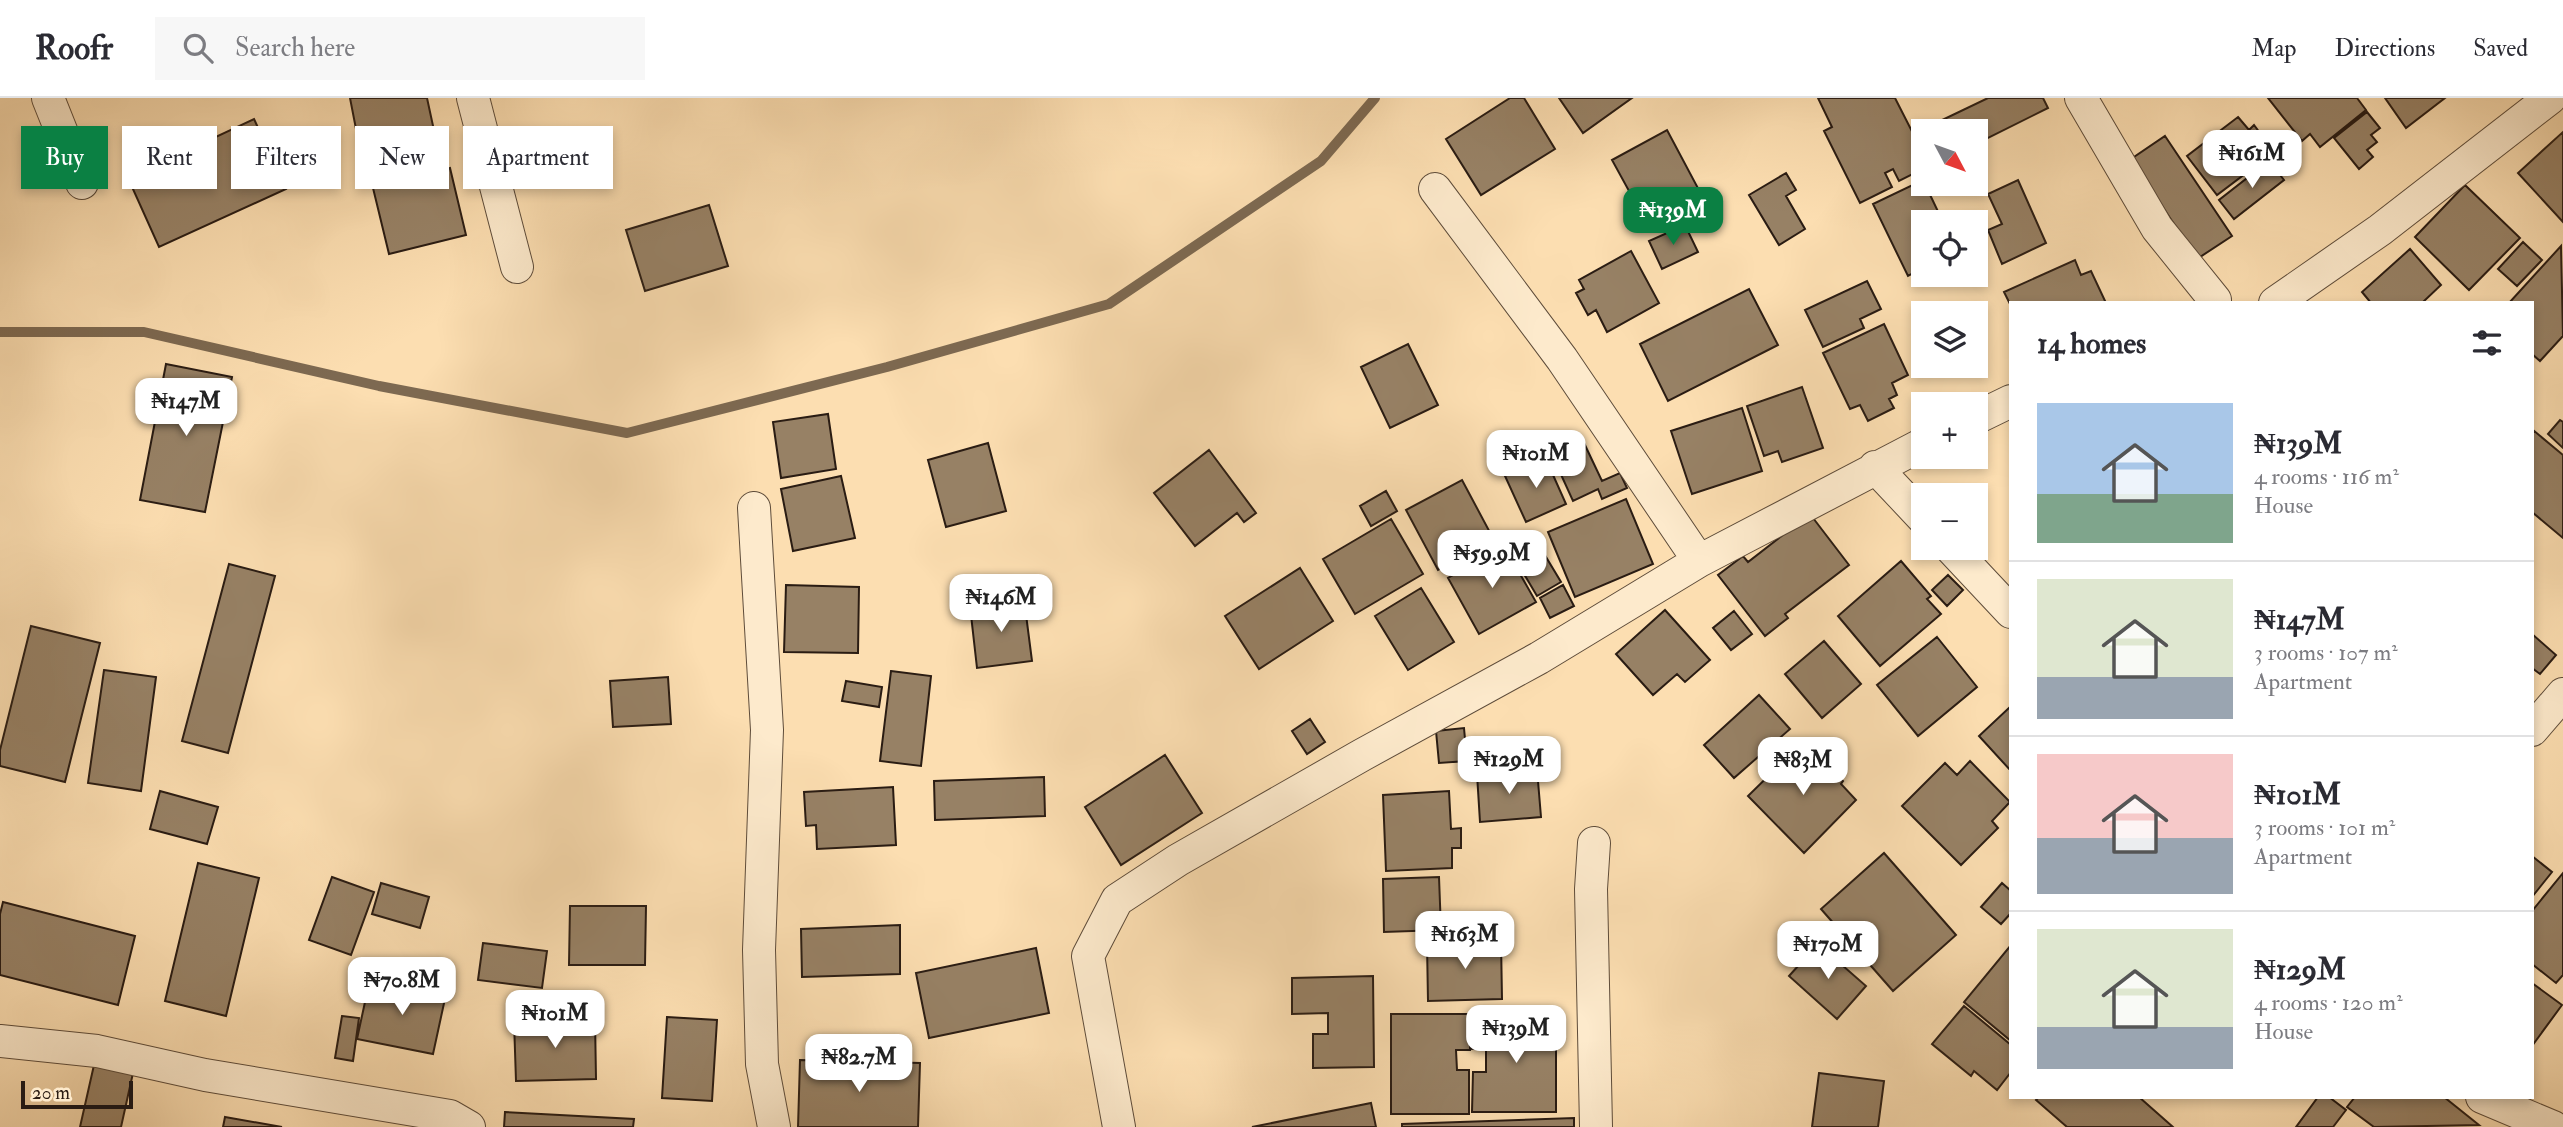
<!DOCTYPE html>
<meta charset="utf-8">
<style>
:root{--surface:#fff;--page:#f7f7f7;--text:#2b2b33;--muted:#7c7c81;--line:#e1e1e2;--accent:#0b8043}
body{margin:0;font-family:"IM FELL Double Pica",serif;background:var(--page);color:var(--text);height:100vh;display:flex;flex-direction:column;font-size:26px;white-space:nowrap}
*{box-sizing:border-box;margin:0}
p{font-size:23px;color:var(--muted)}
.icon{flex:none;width:38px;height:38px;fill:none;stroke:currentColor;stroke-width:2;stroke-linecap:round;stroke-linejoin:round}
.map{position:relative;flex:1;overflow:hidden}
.drawer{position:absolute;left:2009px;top:203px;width:525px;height:798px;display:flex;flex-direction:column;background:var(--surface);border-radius:0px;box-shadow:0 4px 10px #0003}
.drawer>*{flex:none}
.hud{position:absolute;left:21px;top:28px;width:665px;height:63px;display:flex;gap:14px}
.needle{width:46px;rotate:131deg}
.fabs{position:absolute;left:1911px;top:21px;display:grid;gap:14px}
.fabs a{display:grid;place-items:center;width:77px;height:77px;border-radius:0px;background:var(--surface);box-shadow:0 4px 10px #0003;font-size:35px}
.scale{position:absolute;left:21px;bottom:18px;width:112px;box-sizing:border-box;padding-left:7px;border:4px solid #2a1c13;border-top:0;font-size:19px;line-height:24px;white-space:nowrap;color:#2a1c13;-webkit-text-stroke:5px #fdeacc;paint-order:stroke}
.price{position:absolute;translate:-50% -60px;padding:0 16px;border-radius:14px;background:#fff;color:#222;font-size:23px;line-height:46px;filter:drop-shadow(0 2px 4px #0008)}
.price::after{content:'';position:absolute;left:50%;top:42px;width:21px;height:16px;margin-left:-10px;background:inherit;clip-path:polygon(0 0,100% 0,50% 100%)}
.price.active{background:var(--accent);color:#fff}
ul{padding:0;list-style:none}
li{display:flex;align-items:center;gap:21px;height:175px;padding:0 28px}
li+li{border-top:2px solid var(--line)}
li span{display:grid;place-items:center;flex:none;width:196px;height:140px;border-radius:0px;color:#555}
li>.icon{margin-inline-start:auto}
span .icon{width:84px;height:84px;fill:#fffc;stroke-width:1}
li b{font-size:30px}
h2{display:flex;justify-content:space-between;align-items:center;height:84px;padding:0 28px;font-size:30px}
.tag{padding:0 24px;border-radius:0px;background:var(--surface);box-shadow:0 4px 10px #0003;font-size:24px;line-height:63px}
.tag.active{background:var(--accent);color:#fff}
header{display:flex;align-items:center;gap:42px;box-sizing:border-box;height:98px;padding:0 35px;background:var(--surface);border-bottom:2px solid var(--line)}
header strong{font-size:33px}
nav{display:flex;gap:38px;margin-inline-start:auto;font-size:24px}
.search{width:490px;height:63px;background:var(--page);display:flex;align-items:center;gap:18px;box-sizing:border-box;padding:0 24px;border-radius:0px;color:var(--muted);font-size:26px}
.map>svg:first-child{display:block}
</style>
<header>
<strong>Roofr</strong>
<div class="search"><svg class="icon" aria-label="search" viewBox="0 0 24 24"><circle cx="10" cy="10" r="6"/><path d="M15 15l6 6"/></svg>Search here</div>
<nav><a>Map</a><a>Directions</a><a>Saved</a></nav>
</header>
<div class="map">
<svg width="2563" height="1029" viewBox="0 0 2563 1029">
<rect width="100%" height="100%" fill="#fcdeb1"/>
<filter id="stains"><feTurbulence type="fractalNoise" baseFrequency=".00286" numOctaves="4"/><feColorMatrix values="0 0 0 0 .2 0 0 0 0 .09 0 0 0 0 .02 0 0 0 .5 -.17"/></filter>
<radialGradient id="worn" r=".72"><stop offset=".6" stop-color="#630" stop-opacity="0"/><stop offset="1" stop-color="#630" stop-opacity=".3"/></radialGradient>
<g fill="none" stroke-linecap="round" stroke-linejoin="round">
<!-- stream -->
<path stroke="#7d6951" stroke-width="10" d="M0,234H144L379,288L627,335L887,269L1109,206L1321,63L1375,0"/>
</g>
<!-- building -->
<path fill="#978165" stroke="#2a1c13" stroke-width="2" d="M350,0H427L438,51L363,67Z
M1510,0H1524L1555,51L1481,97L1446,41Z
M1559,0H1632L1583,35Z
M1818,0H1895L1923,55V71L1899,83L1893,71L1885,75L1892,89L1860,105L1824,33L1832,29Z
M1988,0H2043L2048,10L1976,46V33H1943L1938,24Z
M2268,0H2357L2366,12L2320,49L2310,36L2302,43Z
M2385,0H2445L2406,30Z
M2367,14L2380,30L2371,37L2377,44L2367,52L2373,59L2359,71L2334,40Z
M2238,19L2249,32L2254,27L2274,54L2217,97L2187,58Z
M254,21L286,91L159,149L128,80Z
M1667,32L1700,94L1646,124L1612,62Z
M2563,34V124L2518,75Z
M291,36L303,64L285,71L274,44Z
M2165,38L2232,138L2197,161L2131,61Z
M2269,63L2284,82L2234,121L2219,102Z
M450,70L466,137L389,156L373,90Z
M1786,75L1796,92L1786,98L1805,131L1779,147L1749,97Z
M1923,82L1943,124H1923V170L1908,178L1873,106Z
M2018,82L2046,145L2002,166L1988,132L2002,126L1988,96Z
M2465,87L2520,140L2469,192L2415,139Z
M709,107L728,168L645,193L626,132Z
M1685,127L1698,154L1662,171L1649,143Z
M2523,144L2542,162L2517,188L2498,171Z
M2561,148L2563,238L2540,263L2532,256V205H2509Z
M2410,151L2441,187L2422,205H2371L2362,194Z
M1631,153L1659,205L1607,234L1596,212L1588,217L1576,195L1584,191L1579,182Z
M2075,162L2081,177L2091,173L2106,205H2011V208L2004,194Z
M1867,183L1881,211L1860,221L1864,230L1823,249L1805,212Z
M1749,191L1778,247L1668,303L1640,246Z
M1884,226L1908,277L1892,285L1897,297L1889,301L1894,310L1868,323L1860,307L1850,311L1823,255Z
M1408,246L1438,307L1390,330L1361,269Z
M166,266L232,279L205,414L140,402Z
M1802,289L1823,350L1782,364L1778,353L1764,358L1747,308Z
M1742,310L1762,373L1692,396L1671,333Z
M828,316L836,371L781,380L773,324Z
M2560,322L2563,324V350L2548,336Z
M2533,332L2563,357V440L2532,414Z
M988,345L1006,413L946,429L928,362Z
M1584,345L1602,383L1620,375L1627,390L1602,401L1598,391L1573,403L1553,359Z
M1209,352L1256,415L1244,424L1237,415L1195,448L1154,395Z
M1545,359L1566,406L1526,424L1505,378Z
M841,378L855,440L793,453L781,391Z
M1462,382L1494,442L1438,472L1406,412Z
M1386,393L1397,413L1371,428L1360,408Z
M1626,401L1653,466L1575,499L1548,434Z
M1810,416L1849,467L1785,516L1788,520L1765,538L1718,477L1743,458L1748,464Z
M1391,421L1423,476L1355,516L1323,461Z
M1531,434L1561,484L1537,498L1508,449Z
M1504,448L1536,504L1479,536L1448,480Z
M1901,463L1931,498L1927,501L1941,516L1880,568L1838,518Z
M229,466L275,478L228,655L182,643Z
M1300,470L1333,523L1259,571L1225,518Z
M1948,477L1963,492L1947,508L1932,492Z
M786,487L859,489L858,555L784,554Z
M1563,487L1574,508L1550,520L1540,500Z
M1421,490L1454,544L1408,572L1375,518Z
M1024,501L1032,563L977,570L970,508Z
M1665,512L1710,562L1685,584L1677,576L1653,597L1616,556Z
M1734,513L1752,536L1731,552L1713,530Z
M31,528L100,545L65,684L0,668V652Z
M2532,536L2556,557L2540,576L2532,570Z
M1937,539L1977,589L1918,638L1877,587Z
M1824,543L1861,586L1822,620L1785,576Z
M104,572L156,579L141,693L88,685Z
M891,573L931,578L921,668L880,663Z
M668,579L671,626L613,629L610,583Z
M846,583L882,589L879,609L842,603Z
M1759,597L1790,631L1734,680L1704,647Z
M2011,608V673L1979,638Z
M1310,621L1325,644L1307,656L1292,633Z
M1464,630L1467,663L1439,665L1436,633Z
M1804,643L1843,683L1841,686L1856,702L1804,755L1748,698Z
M1165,657L1202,715L1121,767L1085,709Z
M1970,663L2010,704L1992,723L1998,730L1961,767L1902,708L1945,665L1957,677Z
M1537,671L1541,719L1480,724L1477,676Z
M1044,679L1045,718L935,722L934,683Z
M893,689L896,747L817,751L816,727L806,728L804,694Z
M160,693L218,709L207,746L150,731Z
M1449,693L1451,731L1461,730V750H1452V770L1386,773L1383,697Z
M1884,755L1956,837L1893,893L1821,811Z
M2532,758L2552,774L2532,799Z
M198,765L259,780L226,918L165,903Z
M2563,775V877L2556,885L2532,866V813Z
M332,779L374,794L351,857L309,842Z
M1439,779L1441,832L1384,834L1383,781Z
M381,785L429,799L420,830L372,816Z
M2002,785L2011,793V815L2001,826L1981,809Z
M3,804L135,838L118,907L0,877V816Z
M570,808H646L645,867H569Z
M900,827V876L802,879L801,831Z
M1795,839L1809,851L1794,868L1780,856Z
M1501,843L1502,901L1428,903L1427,846Z
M483,845L547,853L542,890L478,882Z
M1818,846L1866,888L1837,921L1789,878Z
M2011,847V943L1964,904Z
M1036,850L1049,915L929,940L916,875Z
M1373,878L1374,969L1313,970V936H1328V915L1292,916V880Z
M370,881L446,896L433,956L357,941Z
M2532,885L2562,907L2532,948Z
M1964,908L2011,947V974L1997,992L1974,973L1971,978L1932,946Z
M1391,916H1470V952H1456L1457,972H1469V1016H1391Z
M342,918L359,920L353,963L335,960Z
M667,919L717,922L712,1003L662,1000Z
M1472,920H1556V1014H1472L1473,974H1486V950L1471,951Z
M595,921L596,981L516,983L514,923Z
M800,962L920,965L918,1029H798Z
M94,967L133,975L121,1029H80Z
M1819,975L1884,983L1878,1029H1812Z
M2039,999H2139L2173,1029H2067L2036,1002Z
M2318,999H2329L2346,1012L2333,1029H2296Z
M2355,999H2444L2479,1027L2374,1029L2347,1009Z
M1371,1005L1376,1029H1252Z
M505,1014L634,1021L633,1029H504Z
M225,1019L282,1029H223Z
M1574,1020V1029H1402V1026Z"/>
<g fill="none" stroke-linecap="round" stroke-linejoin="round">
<defs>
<path id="minor" d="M48,0L82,85
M473,0L517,169
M2081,0L2157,130L2215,202
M1435,91L1562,261L1699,463
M2275,205L2380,132L2550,0
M1976,320L2011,303
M1875,369L1923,420
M754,410L767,632L759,852L762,966L774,1029
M1951,450L2011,514
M2532,632L2563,596
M1594,745L1591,791L1596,1029
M0,943L97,953L205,977L450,1018L469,1029
M2482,999L2553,1029
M1119,1029L1088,858L1117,802L1178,762L1362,657L1539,560L1699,463L1923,346"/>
</defs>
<!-- minor casing -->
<use href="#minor" stroke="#5e4c3a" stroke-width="34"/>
<!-- minor -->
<use href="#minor" stroke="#fdeacc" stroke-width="32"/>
</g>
<rect width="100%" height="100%" filter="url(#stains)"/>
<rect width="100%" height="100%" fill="url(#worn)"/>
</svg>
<div class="fabs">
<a><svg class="needle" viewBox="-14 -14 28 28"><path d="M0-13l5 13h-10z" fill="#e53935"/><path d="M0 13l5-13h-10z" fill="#7c7c81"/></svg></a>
<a><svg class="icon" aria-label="locate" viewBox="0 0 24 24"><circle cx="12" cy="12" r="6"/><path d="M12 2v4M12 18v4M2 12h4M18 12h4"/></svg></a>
<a><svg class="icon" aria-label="layers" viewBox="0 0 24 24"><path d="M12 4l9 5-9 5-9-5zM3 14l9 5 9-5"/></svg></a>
<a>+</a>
<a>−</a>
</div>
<div class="scale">20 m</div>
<b class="price" style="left:2252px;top:92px">₦161M</b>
<b class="price active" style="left:1673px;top:149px">₦139M</b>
<b class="price" style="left:186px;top:340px">₦147M</b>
<b class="price" style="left:1536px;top:392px">₦101M</b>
<b class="price" style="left:1492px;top:492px">₦59.9M</b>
<b class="price" style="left:1001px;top:536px">₦146M</b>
<b class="price" style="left:1509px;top:698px">₦129M</b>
<b class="price" style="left:1803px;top:699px">₦83M</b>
<b class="price" style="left:1465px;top:873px">₦163M</b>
<b class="price" style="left:1828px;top:883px">₦170M</b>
<b class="price" style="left:402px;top:919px">₦70.8M</b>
<b class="price" style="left:555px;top:952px">₦101M</b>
<b class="price" style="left:1516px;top:967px">₦139M</b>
<b class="price" style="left:859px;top:996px">₦82.7M</b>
<div class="hud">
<a class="tag active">Buy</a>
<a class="tag">Rent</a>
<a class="tag">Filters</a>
<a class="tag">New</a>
<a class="tag">Apartment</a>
</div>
<section class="drawer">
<h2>14 homes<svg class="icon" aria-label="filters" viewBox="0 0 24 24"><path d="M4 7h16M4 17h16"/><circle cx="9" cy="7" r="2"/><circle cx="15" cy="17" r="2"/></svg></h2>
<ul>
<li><span style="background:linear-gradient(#a9c7e8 65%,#7fa58c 0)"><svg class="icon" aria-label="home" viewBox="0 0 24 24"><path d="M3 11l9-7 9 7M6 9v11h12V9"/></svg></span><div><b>₦139M</b><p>4 rooms · 116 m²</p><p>House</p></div></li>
<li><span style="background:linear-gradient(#dfe7d0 70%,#9aa5b1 0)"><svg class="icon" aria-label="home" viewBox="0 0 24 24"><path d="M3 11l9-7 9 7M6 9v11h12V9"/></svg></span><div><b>₦147M</b><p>3 rooms · 107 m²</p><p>Apartment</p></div></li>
<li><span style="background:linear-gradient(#f6c9c9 60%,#9aa5b1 0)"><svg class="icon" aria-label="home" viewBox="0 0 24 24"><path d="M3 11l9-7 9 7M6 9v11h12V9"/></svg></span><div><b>₦101M</b><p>3 rooms · 101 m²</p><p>Apartment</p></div></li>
<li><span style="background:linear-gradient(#dfe7d0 70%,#9aa5b1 0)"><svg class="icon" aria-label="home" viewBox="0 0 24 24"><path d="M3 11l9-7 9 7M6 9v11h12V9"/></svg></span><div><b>₦129M</b><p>4 rooms · 120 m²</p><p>House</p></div></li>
</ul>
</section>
</div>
